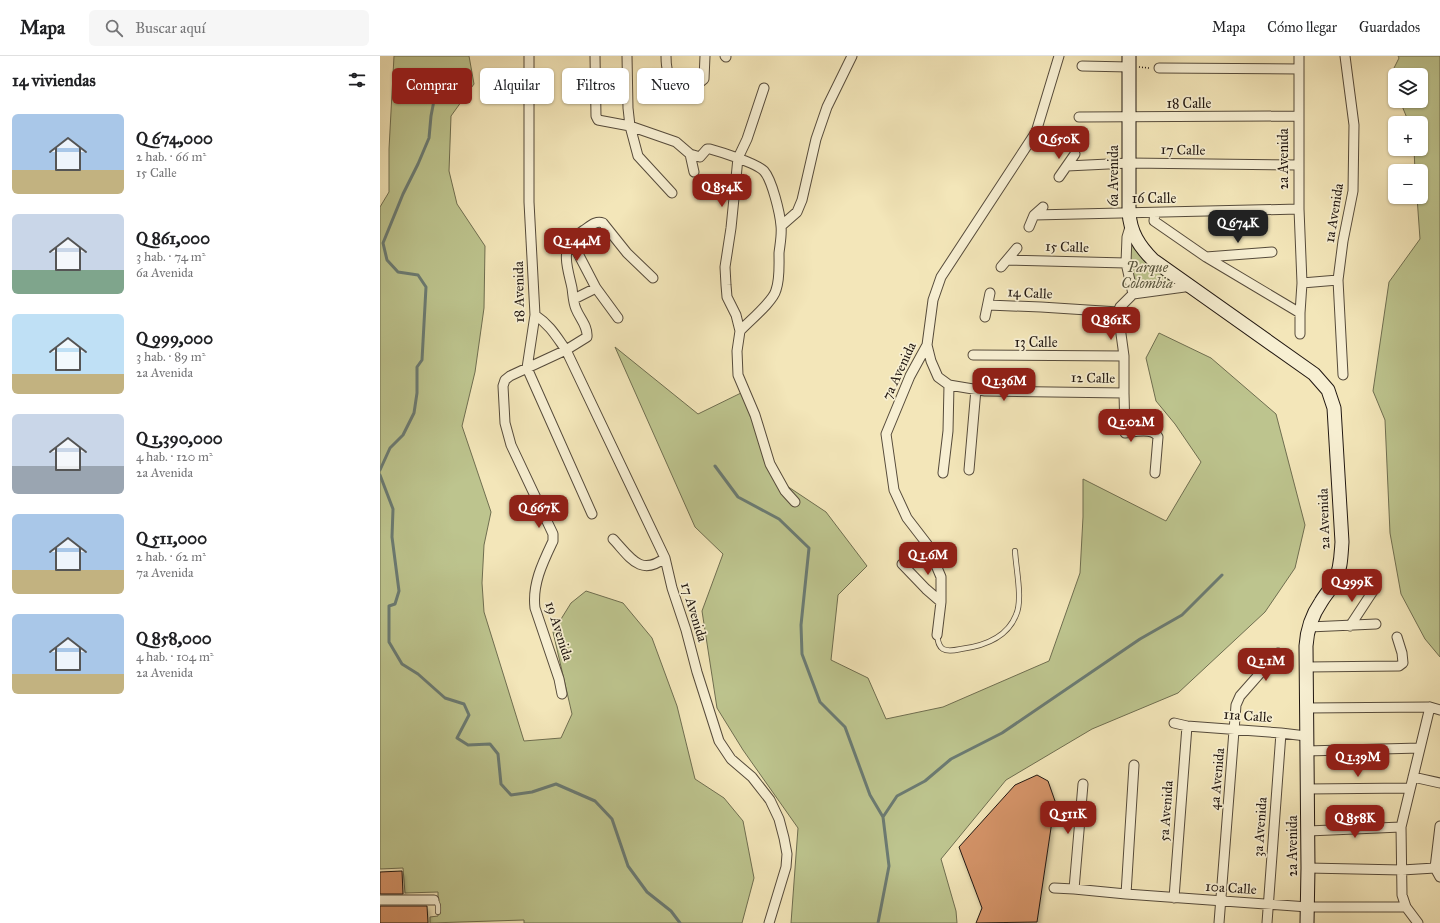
<!DOCTYPE html>
<html lang="es">
<meta charset="utf-8">
<style>
:root{--surface:#fff;--page:#f6f6f6;--text:#202124;--muted:#757577;--line:#e0e0e0;--accent:#8f2418}
body{margin:0;font-family:"IM FELL Great Primer",serif;background:var(--page);color:var(--text);height:100vh;display:flex;flex-direction:column;font-size:15px;white-space:nowrap}
*{box-sizing:border-box;margin:0}
p{font-size:13px;color:var(--muted)}
.icon{flex:none;width:22px;height:22px;fill:none;stroke:currentColor;stroke-width:2;stroke-linecap:round;stroke-linejoin:round}
.map{position:relative;flex:1;overflow:hidden}
.side{display:flex;flex-direction:column;background:var(--surface);width:380px}
.side>*{flex:none}
.hud{position:absolute;left:12px;top:12px;width:380px;height:36px;display:flex;gap:8px}
.buttons{position:absolute;left:1008px;top:12px;display:grid;gap:8px}
.buttons a{display:grid;place-items:center;width:40px;height:40px;border-radius:6px;background:var(--surface);box-shadow:0 1px 3px #0004;font-size:20px}
.price{position:absolute;translate:-50% -34px;padding:0 9px;border-radius:8px;background:var(--accent);color:#fff;font-size:13px;line-height:26px;filter:drop-shadow(0 1px 2px #0008)}
.price::after{content:'';position:absolute;left:50%;top:24px;width:12px;height:9px;margin-left:-6px;background:inherit;clip-path:polygon(0 0,100% 0,50% 100%)}
.price.on{background:#222;color:#fff}
ul{padding:0;list-style:none}
li{display:flex;align-items:center;gap:12px;height:100px;padding:0 12px}
li span{display:grid;place-items:center;flex:none;width:112px;height:80px;border-radius:6px;color:#555}
li>.icon{margin-inline-start:auto}
span .icon{width:48px;height:48px;fill:#fffc;stroke-width:1}
li b{font-size:17px}
h2{display:flex;justify-content:space-between;align-items:center;height:48px;padding:0 12px;font-size:17px}
.tag{padding:0 14px;border-radius:6px;background:var(--surface);box-shadow:0 1px 3px #0004;font-size:14px;line-height:36px}
.tag.on{background:var(--accent);color:#fff}
header{display:flex;align-items:center;gap:24px;box-sizing:border-box;height:56px;padding:0 20px;background:var(--surface);border-bottom:1px solid var(--line)}
header strong{font-size:19px}
nav{display:flex;gap:22px;margin-inline-start:auto;font-size:14px}
.search{width:280px;height:36px;background:var(--page);display:flex;align-items:center;gap:10px;box-sizing:border-box;padding:0 14px;border-radius:6px;color:var(--muted);font-size:15px}
main{display:flex;flex:1;min-height:0}
.map>svg:first-child{display:block}
</style>
<header>
<strong>Mapa</strong>
<div class="search"><svg class="icon" aria-label="search" viewBox="0 0 24 24"><circle cx="10" cy="10" r="6"/><path d="M15 15l6 6"/></svg>Buscar aquí</div>
<nav><a>Mapa</a><a>Cómo llegar</a><a>Guardados</a></nav>
</header>
<main>
<section class="side">
<h2>14 viviendas<svg class="icon" aria-label="filters" viewBox="0 0 24 24"><path d="M4 7h16M4 17h16"/><circle cx="9" cy="7" r="2"/><circle cx="15" cy="17" r="2"/></svg></h2>
<ul>
<li><span style="background:linear-gradient(#a9c7e8 70%,#c2b280 0)"><svg class="icon" aria-label="home" viewBox="0 0 24 24"><path d="M3 11l9-7 9 7M6 9v11h12V9"/></svg></span><div><b>Q 674,000</b><p>2 hab. · 66 m²</p><p>15 Calle</p></div></li>
<li><span style="background:linear-gradient(#c9d6e8 70%,#7fa58c 0)"><svg class="icon" aria-label="home" viewBox="0 0 24 24"><path d="M3 11l9-7 9 7M6 9v11h12V9"/></svg></span><div><b>Q 861,000</b><p>3 hab. · 74 m²</p><p>6a Avenida</p></div></li>
<li><span style="background:linear-gradient(#bfe0f5 75%,#c2b280 0)"><svg class="icon" aria-label="home" viewBox="0 0 24 24"><path d="M3 11l9-7 9 7M6 9v11h12V9"/></svg></span><div><b>Q 999,000</b><p>3 hab. · 89 m²</p><p>2a Avenida</p></div></li>
<li><span style="background:linear-gradient(#c9d6e8 65%,#9aa5b1 0)"><svg class="icon" aria-label="home" viewBox="0 0 24 24"><path d="M3 11l9-7 9 7M6 9v11h12V9"/></svg></span><div><b>Q 1,390,000</b><p>4 hab. · 120 m²</p><p>2a Avenida</p></div></li>
<li><span style="background:linear-gradient(#a9c7e8 70%,#c2b280 0)"><svg class="icon" aria-label="home" viewBox="0 0 24 24"><path d="M3 11l9-7 9 7M6 9v11h12V9"/></svg></span><div><b>Q 511,000</b><p>2 hab. · 62 m²</p><p>7a Avenida</p></div></li>
<li><span style="background:linear-gradient(#a9c7e8 75%,#c2b280 0)"><svg class="icon" aria-label="home" viewBox="0 0 24 24"><path d="M3 11l9-7 9 7M6 9v11h12V9"/></svg></span><div><b>Q 858,000</b><p>4 hab. · 104 m²</p><p>2a Avenida</p></div></li>
</ul>
</section>
<div class="map">
<svg width="1060" height="867" viewBox="0 0 1060 867">
<defs>
<filter id="shadow"><feDropShadow dx="2" dy="4" stdDeviation="2" flood-color="#0004"/></filter>
</defs>
<rect width="100%" height="100%" fill="#f3e6b9"/>
<filter id="stains"><feTurbulence type="fractalNoise" baseFrequency=".005" numOctaves="4"/><feColorMatrix values="0 0 0 0 .2 0 0 0 0 .09 0 0 0 0 .02 0 0 0 .5 -.17"/></filter>
<radialGradient id="worn" r=".72"><stop offset=".6" stop-color="#630" stop-opacity="0"/><stop offset="1" stop-color="#630" stop-opacity=".3"/></radialGradient>
<!-- green -->
<path fill="#bdc48e" stroke="#6f6e50" d="M14,0H89L94,28L71,60L69,115L77,148L105,190L104,252L95,316L82,370L111,456L104,489L102,527L104,556L144,685L181,682L192,658L173,576L191,547L206,535L243,547L272,582L297,650L315,723L344,742L363,765L374,822L362,867H144V864L50,867V861L58,860V836L25,837L23,812L0,813V151L9,136V93Z
M1018,0H1060V601L1045,583L1021,538L1010,477L1005,364L993,335L1009,226L1040,183L1037,141H1041V115H1035L1034,93H1041V67H1029L1020,45H1041V19H1015V30L1011,18L1019,2Z
M747,183L810,229L753,238Z
M779,277L831,302L896,358L925,469L915,512L885,556L798,637L712,673L626,724L561,803L576,855L577,867H411L418,772L363,694L337,652L322,555L343,498L315,471L235,291L318,358L361,337L381,381L398,424L446,456L487,510L458,539L451,604L488,622L506,663L563,651L669,605L700,517L703,461V423L786,465L821,406L795,368L776,345L766,302Z"/>
<g fill="none" stroke-linecap="round" stroke-linejoin="round">
<!-- stream -->
<path stroke="#6b7b73" stroke-width="3" d="M335,410L358,441L399,463L429,492L421,569L422,598L440,646L465,671L490,739L503,761L509,810L498,867
M0,414L10,392L23,379L34,357L37,337V311L42,304L46,231L38,219L18,216L7,204L3,187L23,138L38,108L49,82L51,60L56,34
M0,419L13,453L12,481L19,535L15,548L9,550V586L22,608L38,618L65,642L84,648L89,659L77,682L88,689L110,688L118,698L121,728L131,739L152,736L176,728L215,745L232,763L248,810L267,836L291,855L300,867
M503,761L517,740L545,725L571,703L622,677L760,583L802,559L842,519"/>
</g>
<!-- building -->
<path fill="#d49368" stroke="#211711" filter="url(#shadow)" d="M657,719L668,725L675,745L657,866L596,867L602,852L579,791L635,729Z
M22,815L23,838H0V816Z
M0,850H47L48,867H0Z"/>
<g fill="none" stroke-linecap="round" stroke-linejoin="round">
<defs>
<path id="lane" d="M557,579C558,584 558,590 563,593C568,596 576,594 581,593C604,590 627,582 636,559C643,544 636,513 635,495
M54,844C59,847 58,851 58,856"/>
<path id="street" d="M149,0V146L155,259L147,312L212,458
M215,0L216,60L218,64L250,70L296,86L310,98L314,116
M247,0L248,52L250,70L258,100L292,137
M286,0C286,25 293,30 318,28L324,23L325,0
M345,0L346,1
M919,0V153L922,227L920,257V278
M702,10L749,11
M779,12L919,13
M384,32L367,83L358,102L351,172L345,211L346,229L347,241L356,259L360,275L357,295L358,319L375,359L390,408L405,435L415,446
M699,61L919,60
M310,98L320,101L327,93H330C341,96 376,107 384,115C392,124 400,157 401,170C402,179 400,188 399,197C399,209 400,223 396,234C393,246 369,265 360,275
M687,110L749,107L919,109
M679,121L695,98
M775,157L774,165L826,201L920,257
M654,159L919,153
M401,170L417,156L422,144L436,83L447,51L472,0
M649,171L654,159L663,151
M750,171L747,181L746,207L753,238
M191,184L216,232L238,262
M826,201L892,196
M627,204L746,207
M621,211L637,192
M922,227L958,224
M194,243L216,232
M608,249L661,251L738,256
M155,259C170,269 176,280 186,294L285,502L292,532L306,574L317,616L339,685L351,703L372,721L390,744L399,763L404,782L407,798L406,811L389,867
M605,261L610,237
M547,289L551,305L558,321L569,329L605,335L744,337L745,377C754,376 773,371 778,381L775,417
M593,299L744,300
M963,319L958,224L963,185L973,135L974,69L965,0
M744,337V300L738,256L740,251L753,238L812,230
M589,414L596,333
M563,417L568,375L569,329
M233,483C250,501 260,521 285,502
M522,508L546,533L561,546
M970,570L993,535
M929,571L996,568
M557,579L561,546V521L547,488L527,462L514,434L506,378L530,320L547,289L553,244L561,221L656,76L679,0
M927,611L1019,610L1023,607L1022,597L1017,581
M182,638L179,623L155,552C152,528 163,506 173,485V478L131,389L125,367L123,330L125,324L130,320L186,294L207,281C208,270 200,263 196,253C193,246 193,239 192,232C189,217 181,197 192,184C195,180 200,177 204,174C210,170 216,164 223,167L247,197L273,222
M927,652L1050,651L1060,654
M794,667L807,670L901,677L926,680
M926,695L1040,692
M1033,721L1060,727
M927,733L1030,732
M1060,770L1055,812L1060,821
M928,775L1021,771
M928,812L1022,814L1055,812L1060,809
M674,832L694,833L746,838L928,851H1026
M694,833L703,728
M746,838L754,709
M794,842L807,670
M0,844H54
M839,867L856,649L860,640L898,597
M887,867L901,677
M1038,867L1026,851L1022,839L1021,771L1050,651"/>
<path id="secondary" d="M749,0V156C750,176 759,190 773,204L934,318L948,334L954,352L962,486C961,499 961,513 955,525C951,533 945,539 941,546C932,559 927,574 926,590L928,812L927,867"/>
</defs>
<!-- lane casing -->
<use href="#lane" stroke="#564b3b" stroke-width="6"/>
<!-- street casing -->
<use href="#street" stroke="#564b3b" stroke-width="11"/>
<!-- secondary casing -->
<use href="#secondary" stroke="#211711" stroke-width="15"/>
<!-- path -->
<path stroke="#211711" stroke-width="1.5" stroke-dasharray="1 2" stroke-linecap="butt" d="M759,11L769,12"/>
<!-- lane -->
<use href="#lane" stroke="#f7efd2" stroke-width="4.5"/>
<!-- street -->
<use href="#street" stroke="#f7efd2" stroke-width="9"/>
<!-- secondary -->
<use href="#secondary" stroke="#f7efd2" stroke-width="13"/>
</g>
<g text-anchor="middle" dominant-baseline="central" stroke-width="3.5" stroke-linejoin="round" paint-order="stroke">
<!-- street labels -->
<g font-size="14" fill="#211711" stroke="#f7efd2">
<text x="809" y="47">18 Calle</text>
<text transform="translate(803 94) rotate(1)">17 Calle</text>
<text transform="translate(903 103) rotate(-90)">2a Avenida</text>
<text transform="translate(733 120) rotate(-90)">6a Avenida</text>
<text x="774" y="142">16 Calle</text>
<text transform="translate(954 157) rotate(-81)">1a Avenida</text>
<text transform="translate(687 191) rotate(2)">15 Calle</text>
<text transform="translate(139 236) rotate(-91)">18 Avenida</text>
<text transform="translate(650 237) rotate(3)">14 Calle</text>
<text x="656" y="286">13 Calle</text>
<text transform="translate(519 315) rotate(-65)">7a Avenida</text>
<text transform="translate(713 322) rotate(1)">12 Calle</text>
<text transform="translate(944 463) rotate(-92)">2a Avenida</text>
<text transform="translate(314 556) rotate(73)">17 Avenida</text>
<text transform="translate(179 575) rotate(72)">19 Avenida</text>
<text transform="translate(868 660) rotate(4)">11a Calle</text>
<text transform="translate(837 723) rotate(-85)">4a Avenida</text>
<text transform="translate(786 755) rotate(-86)">5a Avenida</text>
<text transform="translate(880 771) rotate(-86)">3a Avenida</text>
<text transform="translate(912 790) rotate(-90)">2a Avenida</text>
<text transform="translate(851 832) rotate(4)">10a Calle</text>
</g>
<!-- park labels -->
<g font-size="14" font-style="italic" fill="#58543d" stroke="#f7efd2">
<text x="767" y="211">Parque<tspan x="767" dy="16">Colombia</tspan></text>
</g>
</g>
<rect width="100%" height="100%" filter="url(#stains)"/>
<rect width="100%" height="100%" fill="url(#worn)"/>
</svg>
<div class="buttons">
<a><svg class="icon" aria-label="layers" viewBox="0 0 24 24"><path d="M12 4l9 5-9 5-9-5zM3 14l9 5 9-5"/></svg></a>
<a>+</a>
<a>−</a>
</div>
<b class="price" style="left:679px;top:104px">Q 650K</b>
<b class="price" style="left:342px;top:152px">Q 854K</b>
<b class="price on" style="left:858px;top:188px">Q 674K</b>
<b class="price" style="left:197px;top:206px">Q 1.44M</b>
<b class="price" style="left:731px;top:285px">Q 861K</b>
<b class="price" style="left:624px;top:346px">Q 1.36M</b>
<b class="price" style="left:751px;top:387px">Q 1.02M</b>
<b class="price" style="left:159px;top:473px">Q 667K</b>
<b class="price" style="left:548px;top:520px">Q 1.6M</b>
<b class="price" style="left:972px;top:547px">Q 999K</b>
<b class="price" style="left:886px;top:626px">Q 1.1M</b>
<b class="price" style="left:978px;top:722px">Q 1.39M</b>
<b class="price" style="left:688px;top:779px">Q 511K</b>
<b class="price" style="left:975px;top:783px">Q 858K</b>
<div class="hud">
<a class="tag on">Comprar</a>
<a class="tag">Alquilar</a>
<a class="tag">Filtros</a>
<a class="tag">Nuevo</a>
</div>
</div>
</main>
